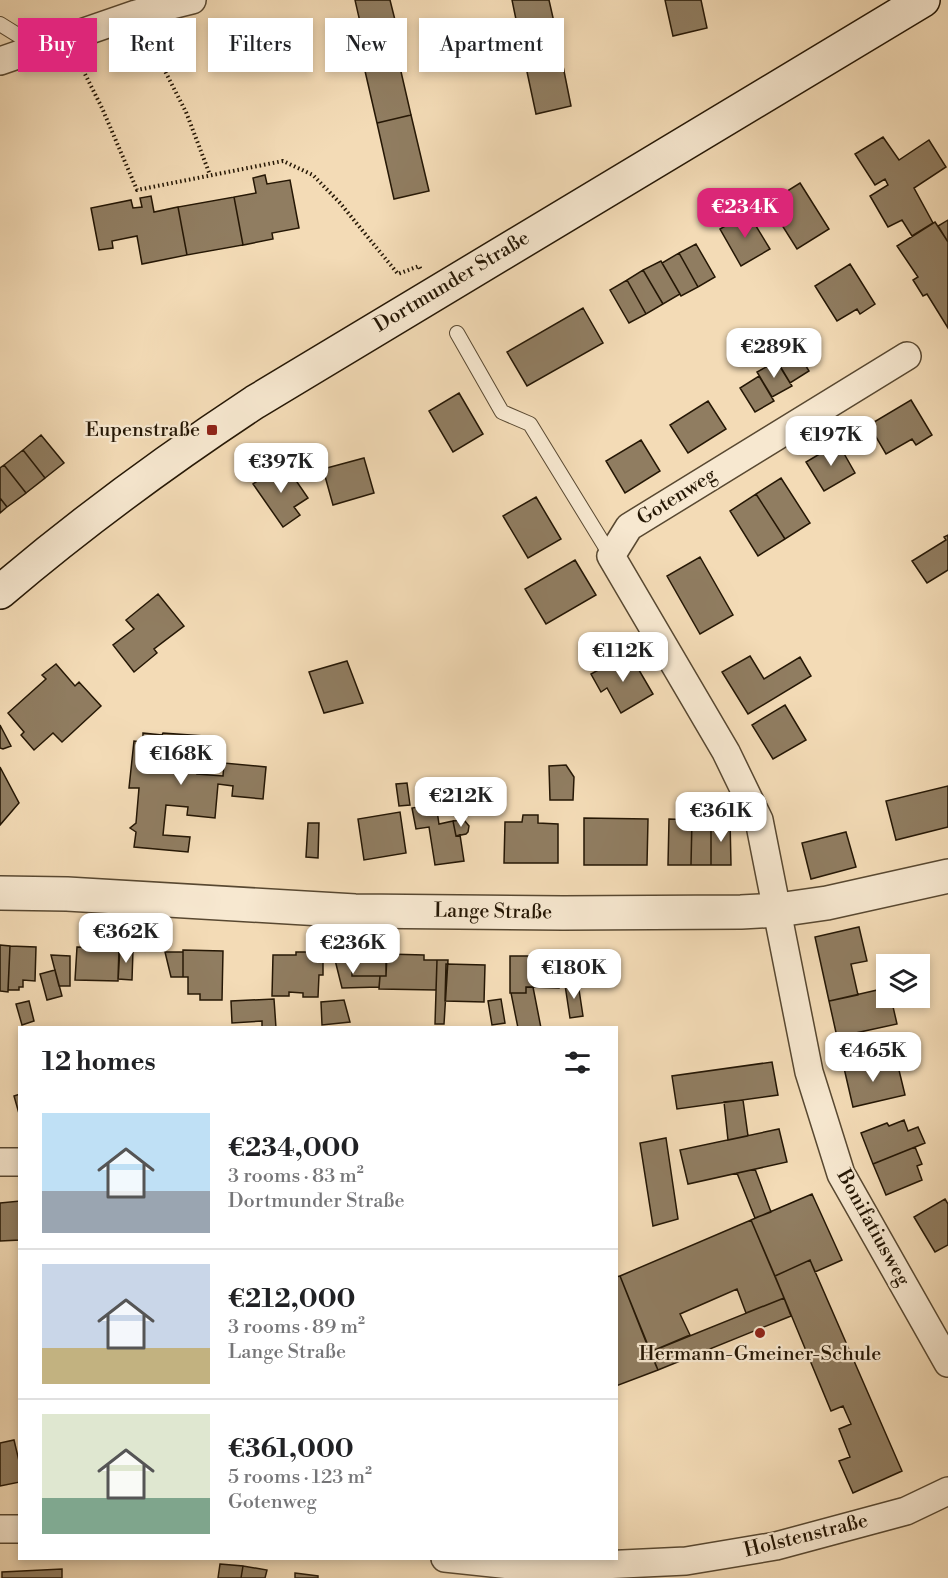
<!DOCTYPE html>
<meta charset="utf-8">
<style>
:root{--surface:#fff;--page:#f6f6f6;--text:#202124;--muted:#757577;--line:#e0e0e0;--accent:#db2777}
body{margin:0;font-family:"Libre Bodoni",serif;background:var(--page);color:var(--text);height:100vh;display:flex;flex-direction:column;font-size:22px;white-space:nowrap}
*{box-sizing:border-box;margin:0}
p{font-size:20px;color:var(--muted)}
.icon{flex:none;width:33px;height:33px;fill:none;stroke:currentColor;stroke-width:2;stroke-linecap:round;stroke-linejoin:round}
.map{position:relative;flex:1;overflow:hidden}
.panel{position:absolute;left:18px;top:1026px;width:600px;height:534px;display:flex;flex-direction:column;background:var(--surface);border-radius:0px;box-shadow:0 3px 9px #0003}
.panel>*{flex:none}
.hud{position:absolute;left:18px;top:18px;width:600px;height:54px;display:flex;gap:12px}
.fabs{position:absolute;left:876px;top:954px;display:grid;gap:12px}
.fabs a{display:grid;place-items:center;width:54px;height:54px;border-radius:0px;background:var(--surface);box-shadow:0 3px 9px #0003;font-size:30px}
.price{position:absolute;translate:-50% -51px;padding:0 14px;border-radius:12px;background:#fff;color:#222;font-size:20px;line-height:39px;filter:drop-shadow(0 2px 3px #0008)}
.price::after{content:'';position:absolute;left:50%;top:36px;width:18px;height:14px;margin-left:-9px;background:inherit;clip-path:polygon(0 0,100% 0,50% 100%)}
.price.active{background:var(--accent);color:#fff}
ul{padding:0;list-style:none}
li{display:flex;align-items:center;gap:18px;height:150px;padding:0 24px}
li+li{border-top:2px solid var(--line)}
li span{display:grid;place-items:center;flex:none;width:168px;height:120px;border-radius:0px;color:#555}
li>.icon{margin-inline-start:auto}
span .icon{width:72px;height:72px;fill:#fffc;stroke-width:1}
li b{font-size:26px}
h2{display:flex;justify-content:space-between;align-items:center;height:72px;padding:0 24px;font-size:26px}
.pill{padding:0 21px;border-radius:0px;background:var(--surface);box-shadow:0 3px 9px #0003;font-size:21px;line-height:54px}
.pill.active{background:var(--accent);color:#fff}
.map>svg:first-child{display:block}
</style>
<div class="map">
<svg width="948" height="1578" viewBox="0 0 948 1578">
<rect width="100%" height="100%" fill="#f3dbb6"/>
<filter id="stains"><feTurbulence type="fractalNoise" baseFrequency=".00333" numOctaves="4"/><feColorMatrix values="0 0 0 0 .2 0 0 0 0 .09 0 0 0 0 .02 0 0 0 .5 -.17"/></filter>
<radialGradient id="worn" r=".72"><stop offset=".6" stop-color="#630" stop-opacity="0"/><stop offset="1" stop-color="#630" stop-opacity=".3"/></radialGradient>
<!-- building -->
<path fill="#907d61" stroke="#251705" stroke-width="1.5" d="M355,0H390L399,36L365,44Z
M512,0H549L556,31L520,39Z
M665,0H701L707,28L673,36Z
M556,31L571,106L536,114L520,39Z
M393,37L411,115L377,123L359,45Z
M411,115L429,191L394,199L377,123Z
M883,137L899,160L929,140L946,167L914,188L933,223L912,236L902,220L888,227L870,196L888,185L885,179L875,185L855,154Z
M265,175L267,184L290,180L299,228L272,233L273,239L243,245L234,197L256,193L253,178Z
M800,183L829,229L797,249L768,203Z
M151,196L154,212L178,207L187,255L142,264L137,236L112,241L113,248L99,250L91,208L131,200L133,208L142,207L140,198Z
M234,197L243,245L187,255L178,207Z
M748,213L770,249L741,266L720,229Z
M948,220V242L938,226Z
M935,222L948,242V328L927,294L923,296L913,280L918,277L897,246Z
M696,244L715,277L698,287L679,253Z
M679,253L698,287L681,296L662,263Z
M661,261L680,294L663,304L643,270Z
M850,264L875,304L860,314L857,309L837,321L815,286Z
M643,270L663,304L646,314L627,280Z
M627,280L646,314L629,323L610,290Z
M583,308L603,343L527,386L507,352Z
M794,346L809,371L790,383L774,357Z
M777,361L792,386L772,397L757,372Z
M759,376L774,401L755,412L740,388Z
M459,393L483,434L453,452L429,411Z
M911,400L932,435L916,445L912,439L886,454L869,425Z
M708,401L726,429L688,453L670,425Z
M41,435L64,463L45,478L23,450Z
M641,440L660,471L625,493L606,461Z
M838,443L855,473L824,491L806,462Z
M23,450L45,478L26,493L4,465Z
M364,458L374,493L333,505L323,469Z
M284,463L308,498L294,507L300,515L283,527L253,484Z
M4,465L26,493L7,507L0,498V468Z
M781,478L810,523L785,539L756,494Z
M756,494L785,539L758,556L730,511Z
M536,497L561,539L528,558L503,516Z
M0,498L7,507L0,513Z
M948,535V570L927,583L912,561L946,540L944,537Z
M700,557L733,615L700,634L667,576Z
M575,560L596,595L546,624L525,589Z
M158,594L184,626L154,649L157,653L134,672L113,645L134,629L126,620Z
M629,653L653,694L621,713L607,688L601,692L591,674Z
M750,656L764,679L800,657L811,676L748,714L722,672Z
M347,661L363,703L324,713L309,672Z
M56,664L75,686L79,682L101,706L62,742L53,733L34,750L21,735L24,732L8,713L46,679L42,675Z
M785,705L806,740L773,759L752,725Z
M0,725L11,746L3,749L0,748Z
M143,733L162,735L163,733L204,736L201,770L198,769L197,774L223,776L224,763L266,767L263,799L232,796L233,786L218,784L215,818L187,815L188,807L166,805L163,835L190,837L188,852L134,847L136,832L130,828L136,823L139,788H129L134,741L143,742Z
M566,765L574,777L573,800H550L549,766Z
M0,767L19,803L0,825Z
M407,783L410,805L399,806L396,784Z
M948,786V827L896,840L886,801Z
M436,804L439,824L453,821L456,836L460,835L464,861L435,865L429,827L416,829L412,808Z
M400,812L406,853L364,860L358,819Z
M523,815H538V823L558,824V863H504L505,822H522Z
M584,818L648,819L647,865H584Z
M669,819L692,820L691,865H668Z
M464,820L469,826L468,832L466,834L456,836L453,821Z
M692,820H711V865H691Z
M711,820H730L731,865H711Z
M308,823H319L318,858L306,857Z
M846,832L856,867L811,879L802,843Z
M859,927L867,961L851,964L858,995L829,1001L815,937Z
M0,945L10,946L8,992L0,991Z
M10,946L36,947L35,981L23,980V987H19V990H8Z
M77,947L120,948L118,981L75,980Z
M352,947H386V976H352Z
M119,949L133,950L132,980L118,979Z
M183,950L223,951L222,1000H200V994H188V977H183Z
M165,952H183V977H171Z
M296,952H323V975H319L318,997H303V993L289,992V996H272L273,955H296Z
M387,954L424,955V960H437L436,990L379,989L380,976H386Z
M51,955L70,956V986H59Z
M352,955V976H380L379,987L342,988L334,956Z
M510,956H560L559,988L526,987V993H510Z
M437,960H448L444,1024H435Z
M446,964L485,965L484,1002L445,1001Z
M55,970L62,996L47,1000L40,974Z
M578,983L583,1016L570,1018L565,985Z
M526,987H533L541,1028H518L511,993H526Z
M886,988V998H891L897,1024L837,1037L829,1001Z
M274,999L276,1028H262V1021L232,1023L231,1001Z
M501,999L505,1023L492,1025L488,1001Z
M344,1000L350,1022L322,1025L321,1002Z
M29,1001L34,1021L22,1025L16,1004Z
M879,1061L881,1070L898,1066L905,1095L853,1107L844,1068Z
M772,1062L778,1095L677,1109L672,1076Z
M20,1094V1117L14,1096Z
M743,1100L748,1136L728,1140L724,1102Z
M904,1120L908,1131L918,1127L925,1143L873,1164L861,1133L887,1123L889,1126Z
M779,1129L787,1162L688,1184L680,1150Z
M666,1138L678,1219L653,1226L640,1143Z
M915,1147L922,1164L917,1166L922,1180L886,1195L873,1164Z
M755,1169L771,1212L755,1218L737,1173Z
M812,1194L842,1260L815,1272L810,1260L775,1276L751,1220Z
M945,1199L948,1204V1245L935,1252L914,1217Z
M20,1201V1240L0,1241V1203Z
M751,1220L784,1298L746,1313L737,1289L680,1314L690,1335L650,1352L620,1276Z
M810,1260L902,1471L853,1493L839,1461L850,1457L839,1429L851,1424L843,1406L831,1411L775,1276Z
M620,1276L658,1370L616,1386V1277Z
M784,1298L791,1316L658,1370L650,1352Z
M14,1440L20,1465V1482L0,1486V1443Z
M220,1564L243,1566L241,1578H218Z
M243,1566L267,1570L265,1578H241Z
M62,1569V1578H2V1572Z
M295,1573L318,1576V1578H295Z"/>
<g fill="none" stroke-linecap="round" stroke-linejoin="round">
<defs>
<path id="service" d="M0,24L37,47
M457,333L502,412L530,424L611,556"/>
<path id="minor" d="M0,61L136,14L192,0
M907,356L629,527L611,556L726,752L759,820L809,1072L841,1174L948,1363
M0,1162H20
M0,1529H20
M445,1558L538,1568L686,1561L776,1546L906,1511L948,1491"/>
<path id="tertiary" d="M0,893L67,894L355,911L563,913L741,912L778,910L827,903L948,876"/>
<path id="secondary" d="M0,592C81,523 167,460 255,402L923,0"/>
</defs>
<!-- service casing -->
<use href="#service" stroke="#584831" stroke-width="16"/>
<!-- minor casing -->
<use href="#minor" stroke="#584831" stroke-width="30"/>
<!-- tertiary casing -->
<use href="#tertiary" stroke="#584831" stroke-width="36"/>
<!-- secondary casing -->
<use href="#secondary" stroke="#251705" stroke-width="36"/>
<!-- path -->
<path stroke="#251705" stroke-width="4" stroke-dasharray="1.5 3" stroke-linecap="butt" d="M147,36L186,112L210,175
M79,62L102,108L137,190L283,161L313,175L340,203L398,274L419,266L421,270"/>
<!-- service -->
<use href="#service" stroke="#f7e8d0" stroke-width="14"/>
<!-- minor -->
<use href="#minor" stroke="#f7e8d0" stroke-width="27"/>
<!-- tertiary -->
<use href="#tertiary" stroke="#f7e8d0" stroke-width="33"/>
<!-- secondary -->
<use href="#secondary" stroke="#f7e8d0" stroke-width="33"/>
</g>
<!-- markers -->
<g fill="#8f2418" stroke="#f7e8d0" stroke-width="2">
<rect x="206" y="424" width="12" height="12" rx="3"/>
<circle cx="760" cy="1333" r="6"/>
</g>
<g text-anchor="middle" dominant-baseline="central" stroke-width="4.5" stroke-linejoin="round" paint-order="stroke">
<!-- street labels -->
<g font-size="20" fill="#251705" stroke="#f7e8d0">
<text transform="translate(452 282) rotate(-31)">Dortmunder Straße</text>
<text transform="translate(677 497) rotate(-32)">Gotenweg</text>
<text transform="translate(493 912) rotate(1)">Lange Straße</text>
<text transform="translate(873 1228) rotate(61)">Bonifatiusweg</text>
<text transform="translate(806 1536) rotate(-14)">Holstenstraße</text>
</g>
<!-- poi labels -->
<g font-size="20" fill="#251705" stroke="#f7e8d0" text-anchor="end">
<text x="200" y="430">Eupenstraße</text>
<text x="760" y="1354" text-anchor="middle">Hermann-Gmeiner-Schule</text>
</g>
</g>
<rect width="100%" height="100%" filter="url(#stains)"/>
<rect width="100%" height="100%" fill="url(#worn)"/>
</svg>
<div class="fabs">
<a><svg class="icon" aria-label="layers" viewBox="0 0 24 24"><path d="M12 4l9 5-9 5-9-5zM3 14l9 5 9-5"/></svg></a>
</div>
<b class="price active" style="left:745px;top:239px">€234K</b>
<b class="price" style="left:774px;top:379px">€289K</b>
<b class="price" style="left:831px;top:467px">€197K</b>
<b class="price" style="left:281px;top:494px">€397K</b>
<b class="price" style="left:623px;top:683px">€112K</b>
<b class="price" style="left:181px;top:786px">€168K</b>
<b class="price" style="left:461px;top:828px">€212K</b>
<b class="price" style="left:721px;top:843px">€361K</b>
<b class="price" style="left:126px;top:964px">€362K</b>
<b class="price" style="left:353px;top:975px">€236K</b>
<b class="price" style="left:574px;top:1000px">€180K</b>
<b class="price" style="left:873px;top:1083px">€465K</b>
<div class="hud">
<a class="pill active">Buy</a>
<a class="pill">Rent</a>
<a class="pill">Filters</a>
<a class="pill">New</a>
<a class="pill">Apartment</a>
</div>
<section class="panel">
<h2>12 homes<svg class="icon" aria-label="filters" viewBox="0 0 24 24"><path d="M4 7h16M4 17h16"/><circle cx="9" cy="7" r="2"/><circle cx="15" cy="17" r="2"/></svg></h2>
<ul>
<li><span style="background:linear-gradient(#bfe0f5 65%,#9aa5b1 0)"><svg class="icon" aria-label="home" viewBox="0 0 24 24"><path d="M3 11l9-7 9 7M6 9v11h12V9"/></svg></span><div><b>€234,000</b><p>3 rooms · 83 m²</p><p>Dortmunder Straße</p></div></li>
<li><span style="background:linear-gradient(#c9d6e8 70%,#c2b280 0)"><svg class="icon" aria-label="home" viewBox="0 0 24 24"><path d="M3 11l9-7 9 7M6 9v11h12V9"/></svg></span><div><b>€212,000</b><p>3 rooms · 89 m²</p><p>Lange Straße</p></div></li>
<li><span style="background:linear-gradient(#dfe7d0 70%,#7fa58c 0)"><svg class="icon" aria-label="home" viewBox="0 0 24 24"><path d="M3 11l9-7 9 7M6 9v11h12V9"/></svg></span><div><b>€361,000</b><p>5 rooms · 123 m²</p><p>Gotenweg</p></div></li>
</ul>
</section>
</div>
